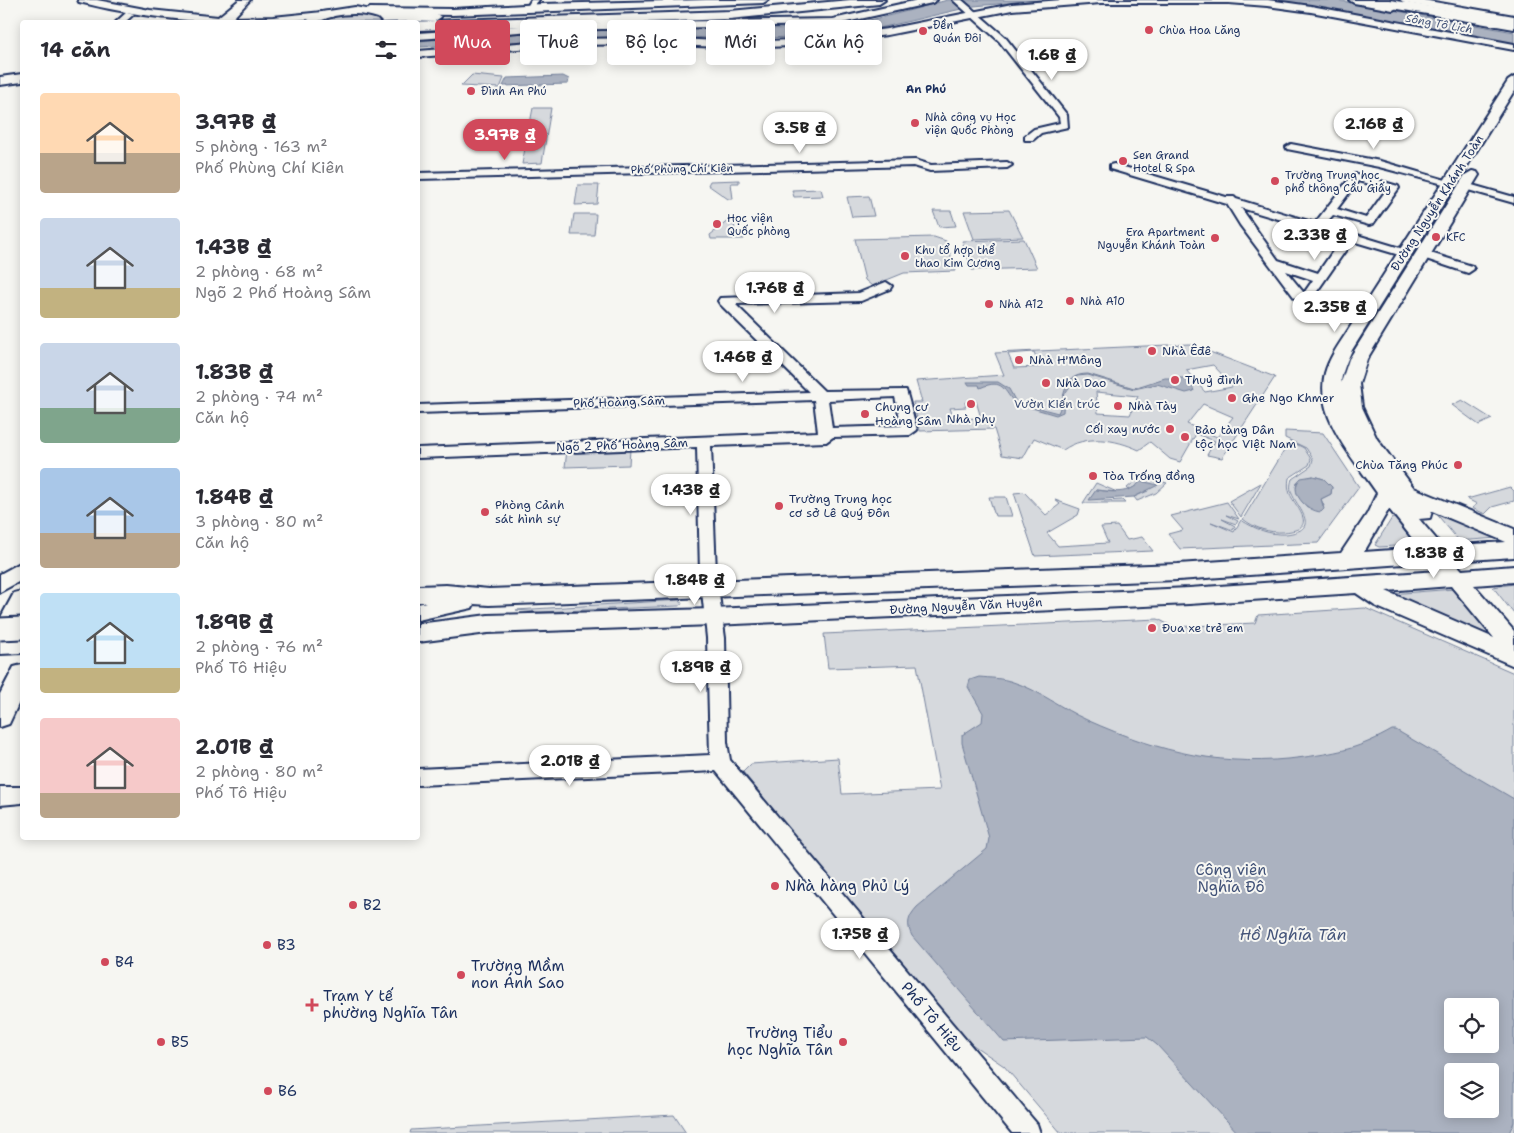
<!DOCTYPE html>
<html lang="vi">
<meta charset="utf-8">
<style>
:root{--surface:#fff;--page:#f7f7f7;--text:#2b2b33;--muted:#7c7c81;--accent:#d1495b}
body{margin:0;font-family:"Shantell Sans",sans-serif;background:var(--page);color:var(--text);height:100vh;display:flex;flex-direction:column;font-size:19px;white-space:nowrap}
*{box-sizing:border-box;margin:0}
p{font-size:16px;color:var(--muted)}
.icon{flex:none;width:28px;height:28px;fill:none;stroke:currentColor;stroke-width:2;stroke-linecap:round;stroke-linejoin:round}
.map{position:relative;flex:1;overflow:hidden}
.panel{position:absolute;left:20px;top:20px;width:400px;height:820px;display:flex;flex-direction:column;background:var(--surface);border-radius:5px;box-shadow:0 2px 12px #0003}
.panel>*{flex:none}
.top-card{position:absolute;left:435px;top:20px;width:475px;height:45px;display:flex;gap:10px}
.buttons{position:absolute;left:1444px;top:998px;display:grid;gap:10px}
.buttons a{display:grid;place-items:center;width:55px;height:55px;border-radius:5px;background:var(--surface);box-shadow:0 2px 12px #0003;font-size:25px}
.price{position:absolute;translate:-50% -42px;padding:0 11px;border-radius:18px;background:#fff;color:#222;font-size:16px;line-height:32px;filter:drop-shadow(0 1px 2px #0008)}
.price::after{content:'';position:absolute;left:50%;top:30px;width:15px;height:11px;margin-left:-8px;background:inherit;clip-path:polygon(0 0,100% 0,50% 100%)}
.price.active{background:var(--accent);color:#fff}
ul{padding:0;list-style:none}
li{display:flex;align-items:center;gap:15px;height:125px;padding:0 20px}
li span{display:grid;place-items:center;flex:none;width:140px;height:100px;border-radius:5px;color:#555}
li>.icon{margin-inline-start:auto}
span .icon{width:60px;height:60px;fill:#fffc;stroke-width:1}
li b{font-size:21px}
h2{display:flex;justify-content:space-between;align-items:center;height:60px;padding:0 20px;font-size:21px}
.pill{padding:0 18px;border-radius:5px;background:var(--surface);box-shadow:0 2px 12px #0003;font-size:18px;line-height:45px}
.pill.active{background:var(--accent);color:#fff}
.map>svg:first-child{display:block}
</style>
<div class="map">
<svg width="1514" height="1133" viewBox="0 0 1514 1133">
<rect width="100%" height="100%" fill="#f6f6f2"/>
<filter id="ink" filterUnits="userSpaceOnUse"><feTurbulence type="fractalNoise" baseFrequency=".02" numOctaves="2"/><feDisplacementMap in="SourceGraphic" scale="10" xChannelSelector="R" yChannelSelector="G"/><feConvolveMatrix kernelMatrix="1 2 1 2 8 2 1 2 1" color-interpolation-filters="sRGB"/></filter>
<g filter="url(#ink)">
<!-- green -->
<path fill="#d6d9dd" stroke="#78849e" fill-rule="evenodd" d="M357,14L375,17L381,22H319L334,16Z
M472,75L504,78L500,88L461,86Z
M533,108H551L542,163L522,164Z
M739,180V183H731L733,199H728L708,185L710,181Z
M578,185H599L597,204L575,205Z
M821,189L823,196L794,197L792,190Z
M869,196L874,216L852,217L847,197Z
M1009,210L1023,237L974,239L964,211Z
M933,211H951L956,226L939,227Z
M574,214H596L594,235H571Z
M729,220H734L735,236H744V239H711L710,235Z
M934,237L946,241L956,271L904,273L872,286L865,280L855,239Z
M1024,239L1037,268L972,270L962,241Z
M1189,344L1275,377L1222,458L1207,455L1215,441L1196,434L1180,462L1170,459L1150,442L1139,450C1115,439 1086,434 1063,450L1034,438L1023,458L1002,455L994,429L920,431L913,402H922L916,381L1004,375L995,353ZM1034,352L1040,367L1014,368L1008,354ZM1213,365L1233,386L1232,387L1205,392L1186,370ZM1096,392L1138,396L1130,415L1098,413ZM976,401L981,418L954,419L950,408L966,407L965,402ZM1203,404L1233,417L1217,437L1187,424Z
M1462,400L1492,419L1479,425L1452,405Z
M1285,431L1323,433L1359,487L1318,543L1180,549L1168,534L1183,530L1171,516L1227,502L1239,519L1226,515L1238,521L1236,524L1222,519L1235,526L1233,530L1211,522L1234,532L1241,520C1255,529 1270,535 1286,534C1321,530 1299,510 1292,494C1290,489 1290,485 1292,479L1311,466L1313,459L1306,448L1285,438ZM1313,476L1324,479L1332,487L1331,494L1321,499L1324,506L1307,507C1300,499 1293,491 1298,481Z
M1290,441L1304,448L1311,459L1309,465L1289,478C1288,484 1288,488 1290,494C1296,508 1320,529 1284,532C1269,533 1254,528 1243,519Z
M630,449L629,465L565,467L567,450Z
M1135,475L1167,483L1156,493L1137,501L1134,497L1148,491L1138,485L1129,490L1127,488L1133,483Z
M1096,483L1117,492L1096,490L1104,501L1122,500L1125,503H1083Z
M1261,483L1241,517L1229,501Z
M1510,487L1514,491V501L1492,507L1485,514L1472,508L1477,504L1467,499Z
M1024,492L1046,515L1060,504L1055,500L1080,509L1078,515L1047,533L1058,546L1108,543L1101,527L1117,526L1127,540L1142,537L1153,551L1035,556L1014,493Z
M989,497H1006L1012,516H995Z
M1435,512L1497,538L1459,541Z
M1392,518L1396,519L1412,541V545L1379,547L1375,545Z
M1514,584V614L1493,587Z
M1454,589L1502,642L1391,594Z
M680,600L682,604L679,606L539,612L516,610Z
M1365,608L1514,673V1133H1061L1004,1066L954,1032L743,772L751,764L838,758L842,794L940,790L917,665L828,668L824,634L1158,619L1173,627L1255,623L1258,615ZM1452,1006H1490V1044H1452ZM1452,1071H1490V1109H1452Z
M674,1115L686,1133H410L411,1130Z"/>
<!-- water -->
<path fill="#abb2c0" stroke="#717e99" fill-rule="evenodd" d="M947,0H1043L974,6L867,31L827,36L731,39L648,35L418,47V41C504,33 591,29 678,28C732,27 787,32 841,25C877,20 912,10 947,0Z
M1258,0H1336L1514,32V44L1368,16Z
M563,76L569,79L568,84L503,86L507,78Z
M1088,374L1134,388L1165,378H1183L1191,383L1194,391L1186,393L1157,384L1134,389L1088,375L1077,376L1064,395L1063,412L1056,415L1015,403C1004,392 1004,377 980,388L979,385H969L967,382H998L1009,389L1016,402L1058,413C1066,397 1061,374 1088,374Z
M1313,476L1324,479L1332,487L1331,494L1321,499L1324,509L1321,512C1306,511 1287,491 1301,478Z
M1141,481L1158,485L1134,497L1089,500L1096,490C1112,492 1129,495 1141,481Z
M979,677C990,678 1002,678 1013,682C1039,690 1062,709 1087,720C1161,753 1225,768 1305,757C1341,752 1360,748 1392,730H1396L1514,799V1122L1509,1133H1238L1157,1045L1147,1037L1004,1042L912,936C906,924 908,917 917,907L987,849L989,838L962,743V735L982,722L983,713L968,687L970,680ZM1452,1006H1490V1044H1452ZM1452,1071H1490V1109H1452Z"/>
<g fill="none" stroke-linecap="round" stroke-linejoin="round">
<defs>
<path id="minor" d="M531,0H539L531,9L527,7Z
M953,0H962L1005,37L1067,115L1068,127L1041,133L1033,140H1025V136L1034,129L1060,123L1059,117L999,41Z
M127,12L134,14L125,22H116Z
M1291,144L1380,161L1456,183L1451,186L1379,167L1287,149L1286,147Z
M915,160L931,165L1007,162L1012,165L1007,168L930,171L914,166L418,179V173Z
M1114,164L1226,197H1234L1236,199L1315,223L1352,175L1356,174L1398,186L1399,188L1373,224L1369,225L1333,215L1324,225L1410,251L1412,253L1406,257L1352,241L1311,300L1366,318L1368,321L1366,324H1358L1300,305L1240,225L1227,204L1110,169V165ZM1358,181L1387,189L1366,218L1337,209ZM1241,208L1342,238L1318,273L1278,260ZM1286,271L1313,280L1304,293Z
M1465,183L1514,197V203L1461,188L1460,186Z
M1424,251L1472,266L1474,269L1468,273L1420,257V253Z
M886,282L892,286L890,289L861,301L735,304L824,391L906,390L917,430L910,435L833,437L826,442L711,446L716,573L725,638L727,742L730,760L1037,1124L1040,1133H1012L716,771L418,785V769L710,755L707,638L700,573L697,447L418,458V448L818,432L814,400L418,413V405L809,392L720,304L718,301L720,298L859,293ZM895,397L902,426L832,428L828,400Z
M0,787H22V803L0,805Z"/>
<path id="major" d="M78,0H97L150,10L218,17L239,0H250L233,18L273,17L332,11L337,14L332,17C245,26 165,24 79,2Z
M706,0H768L763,3L453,15L370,14L365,11L370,8L453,9L542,4Z
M918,0H937L932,3L833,25L547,30L418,39V33L547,24L833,19Z
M1061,0H1268L1311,6L1514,44V50L1311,12L1267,6L1229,3H1101L1012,10L887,35L814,45L741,48L654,44L570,45L418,57V51L570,39L654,38L741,42L814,39L887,29L1012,4Z
M1349,0H1372L1397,5L1398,7L1393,10L1354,3Z
M1400,0H1423L1514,16V22L1405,3Z
M1514,77V91L1352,350C1347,361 1342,371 1341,383L1349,359L1465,175L1472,171L1477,172L1479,175L1367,359L1359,384L1362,407L1377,439L1414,488L1514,529V557L1454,561L1462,570L1514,566V582L1474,585L1514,631V666L1375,606L1356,593L1189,604L713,625L488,633L418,642V624L488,615L713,609L1189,588L1438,571L1431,562L1178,580L489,605L474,604L472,608L418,620V604L426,602H418V586L446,585L489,589L1178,564L1341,553L1367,514L1377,493C1354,459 1314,417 1325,373C1329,359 1337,347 1345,335L1508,81ZM1389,509L1420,548L1364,552ZM1432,511L1506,542L1442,546L1419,519L1430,518ZM1451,586L1494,638L1386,591Z
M22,562V580L0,592V574Z
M22,591V619L14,635H22V653L0,654V619L14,593Z
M22,665V696L9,724L0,727V694L14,667Z"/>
<path id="highway" d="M850,0H885L879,4L730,19L418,30L417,22L454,20L730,11Z
M1363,0H1390L1514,21V29L1369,4Z
M355,7L387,13H435L441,17L435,21L382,22L378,18C364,13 349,13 334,16C323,19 316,24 304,22L322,12Z
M22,74V82L0,85V77Z"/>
</defs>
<!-- minor casing -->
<use href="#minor" stroke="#1b2f5e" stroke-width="4"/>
<!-- major casing -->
<use href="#major" stroke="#1b2f5e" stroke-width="4"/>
<!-- highway casing -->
<use href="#highway" stroke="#1b2f5e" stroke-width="4"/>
<!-- minor -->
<use href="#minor" fill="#f6f6f2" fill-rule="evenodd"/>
<!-- major -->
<use href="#major" fill="#f6f6f2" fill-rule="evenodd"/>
<!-- highway -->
<use href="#highway" fill="#f6f6f2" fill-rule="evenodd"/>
<defs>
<path id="major-bridge" d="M0,629L22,628"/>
</defs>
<!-- major-bridge casing -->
<use href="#major-bridge" stroke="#1b2f5e" stroke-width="25" stroke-linecap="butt"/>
<!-- major-bridge -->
<use href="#major-bridge" stroke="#f6f6f2" stroke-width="21"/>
</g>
</g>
<!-- markers -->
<g fill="#d1495b" stroke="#f6f6f2" stroke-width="2">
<circle cx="1149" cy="30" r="5"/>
<circle cx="923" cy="31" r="5"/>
<circle cx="471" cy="91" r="5"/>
<circle cx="915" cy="123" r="5"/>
<circle cx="1123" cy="161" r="5"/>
<circle cx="1275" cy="181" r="5"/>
<circle cx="717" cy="224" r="5"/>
<circle cx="1436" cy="237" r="5"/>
<circle cx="1215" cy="238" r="5"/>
<circle cx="905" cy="256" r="5"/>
<circle cx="1070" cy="301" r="5"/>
<circle cx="989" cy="304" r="5"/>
<circle cx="1152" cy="351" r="5"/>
<circle cx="1019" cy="360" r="5"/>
<circle cx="1175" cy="380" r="5"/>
<circle cx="1046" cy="383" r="5"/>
<circle cx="1232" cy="398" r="5"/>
<circle cx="971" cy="404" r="5"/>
<circle cx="1118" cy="406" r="5"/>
<circle cx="865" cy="414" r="5"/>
<circle cx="1170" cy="429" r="5"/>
<circle cx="1185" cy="437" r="5"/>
<circle cx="1458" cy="465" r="5"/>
<circle cx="1093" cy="476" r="5"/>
<circle cx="779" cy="506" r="5"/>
<circle cx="485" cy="512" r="5"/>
<circle cx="1152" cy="628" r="5"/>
<circle cx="775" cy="886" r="5"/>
<circle cx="353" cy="905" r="5"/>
<circle cx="267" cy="945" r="5"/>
<circle cx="105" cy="962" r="5"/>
<circle cx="461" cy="975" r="5"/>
<path d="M309.5 997.5h5v5h5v5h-5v5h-5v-5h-5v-5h5z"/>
<circle cx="161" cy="1042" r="5"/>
<circle cx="843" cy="1042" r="5"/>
<circle cx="268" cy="1091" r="5"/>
</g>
<g text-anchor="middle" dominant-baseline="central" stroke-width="4" stroke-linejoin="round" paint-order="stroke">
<!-- far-water labels -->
<g font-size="11" font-style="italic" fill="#46567b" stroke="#f6f6f2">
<text transform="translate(1439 24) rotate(10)">Sông Tô Lịch</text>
</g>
<!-- far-poi labels -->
<g font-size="11" fill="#1b2f5e" stroke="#f6f6f2" text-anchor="start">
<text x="933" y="25">Đền<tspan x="933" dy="13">Quán Đôi</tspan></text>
<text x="1159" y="30">Chùa Hoa Lăng</text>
<text x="481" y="91">Đình An Phú</text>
<text x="925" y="117">Nhà công vụ Học<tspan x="925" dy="13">viện Quốc Phòng</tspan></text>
<text x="1133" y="155">Sen Grand<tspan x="1133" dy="13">Hotel &amp; Spa</tspan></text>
<text x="1285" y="175">Trường Trung học<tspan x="1285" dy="13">phổ thông Cầu Giấy</tspan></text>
<text x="727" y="218">Học viện<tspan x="727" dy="13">Quốc phòng</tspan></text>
<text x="1205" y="232" text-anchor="end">Era Apartment<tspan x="1205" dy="13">Nguyễn Khánh Toàn</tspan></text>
<text x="1446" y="237">KFC</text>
<text x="915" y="250">Khu tổ hợp thể<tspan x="915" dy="13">thao Kim Cương</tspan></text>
<text x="1080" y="301">Nhà A10</text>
<text x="999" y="304">Nhà A12</text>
</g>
<!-- far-neighbourhood labels -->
<g font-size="11" font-weight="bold" fill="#1b2f5e" stroke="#f6f6f2">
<text x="926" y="89">An Phú</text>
</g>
<!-- far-street labels -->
<g font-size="11" fill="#1b2f5e" stroke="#f6f6f2">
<text transform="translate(682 169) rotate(-1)">Phố Phùng Chí Kiên</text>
</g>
<!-- street labels -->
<g font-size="12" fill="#1b2f5e" stroke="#f6f6f2">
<text transform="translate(1437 203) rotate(-57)">Đường Nguyễn Khánh Toàn</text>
<text transform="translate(619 402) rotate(-2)">Phố Hoàng Sâm</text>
<text transform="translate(622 445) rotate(-2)">Ngõ 2 Phố Hoàng Sâm</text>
<text transform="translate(966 606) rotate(-3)">Đường Nguyễn Văn Huyên</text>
</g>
<!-- poi labels -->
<g font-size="12" fill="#1b2f5e" stroke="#f6f6f2" text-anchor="start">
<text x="1162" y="351">Nhà Êđê</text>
<text x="1029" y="360">Nhà H'Mông</text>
<text x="1185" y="380">Thuỷ đình</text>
<text x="1056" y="383">Nhà Dao</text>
<text x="1242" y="398">Ghe Ngo Khmer</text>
<text x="1128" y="406">Nhà Tày</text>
<text x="875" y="407">Chung cư<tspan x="875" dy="14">Hoàng Sâm</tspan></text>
<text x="971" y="419" text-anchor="middle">Nhà phụ</text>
<text x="1160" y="429" text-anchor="end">Cối xay nước</text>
<text x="1195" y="430">Bảo tàng Dân<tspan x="1195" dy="14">tộc học Việt Nam</tspan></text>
<text x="1448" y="465" text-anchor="end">Chùa Tăng Phúc</text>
<text x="1103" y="476">Tòa Trống đồng</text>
<text x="789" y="499">Trường Trung học<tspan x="789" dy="14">cơ sở Lê Quý Đôn</tspan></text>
<text x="495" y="505">Phòng Cảnh<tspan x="495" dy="14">sát hình sự</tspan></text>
<text x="1162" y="628">Đua xe trẻ em</text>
</g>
<!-- park labels -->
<g font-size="12" fill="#405177" stroke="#f6f6f2">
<text x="1057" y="404">Vườn Kiến trúc</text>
</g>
<!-- near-park labels -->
<g font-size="15" fill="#405177" stroke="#f6f6f2">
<text x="1231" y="870">Công viên<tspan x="1231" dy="17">Nghĩa Đô</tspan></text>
</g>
<!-- near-poi labels -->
<g font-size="15" fill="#1b2f5e" stroke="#f6f6f2" text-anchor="start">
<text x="785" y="886">Nhà hàng Phủ Lý</text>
<text x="363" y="905">B2</text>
<text x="277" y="945">B3</text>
<text x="115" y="962">B4</text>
<text x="471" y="966">Trường Mầm<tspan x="471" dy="17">non Ánh Sao</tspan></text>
<text x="323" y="996">Trạm Y tế<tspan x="323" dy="17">phường Nghĩa Tân</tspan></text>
<text x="833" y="1033" text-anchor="end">Trường Tiểu<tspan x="833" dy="17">học Nghĩa Tân</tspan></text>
<text x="171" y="1042">B5</text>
<text x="278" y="1091">B6</text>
</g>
<!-- near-street labels -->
<g font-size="15" fill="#1b2f5e" stroke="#f6f6f2">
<text transform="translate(932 1017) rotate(50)">Phố Tô Hiệu</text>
</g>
<!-- near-water labels -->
<g font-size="16" font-style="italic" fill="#46567b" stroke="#f6f6f2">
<text x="1293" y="934">Hồ Nghĩa Tân</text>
</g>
</g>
</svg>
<div class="buttons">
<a><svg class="icon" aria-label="locate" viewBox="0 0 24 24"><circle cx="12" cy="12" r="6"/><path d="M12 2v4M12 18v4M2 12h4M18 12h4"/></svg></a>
<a><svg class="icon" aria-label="layers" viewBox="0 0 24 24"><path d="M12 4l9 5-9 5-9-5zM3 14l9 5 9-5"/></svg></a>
</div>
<b class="price" style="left:1052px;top:81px">1.6B ₫</b>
<b class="price" style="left:1374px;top:150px">2.16B ₫</b>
<b class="price" style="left:800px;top:154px">3.5B ₫</b>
<b class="price active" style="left:505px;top:161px">3.97B ₫</b>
<b class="price" style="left:1315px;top:261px">2.33B ₫</b>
<b class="price" style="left:775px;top:314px">1.76B ₫</b>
<b class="price" style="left:1335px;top:333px">2.35B ₫</b>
<b class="price" style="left:743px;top:383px">1.46B ₫</b>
<b class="price" style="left:691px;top:516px">1.43B ₫</b>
<b class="price" style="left:1434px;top:579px">1.83B ₫</b>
<b class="price" style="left:695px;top:606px">1.84B ₫</b>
<b class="price" style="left:701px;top:693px">1.89B ₫</b>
<b class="price" style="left:570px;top:787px">2.01B ₫</b>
<b class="price" style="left:860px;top:960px">1.75B ₫</b>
<div class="top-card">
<a class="pill active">Mua</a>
<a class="pill">Thuê</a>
<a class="pill">Bộ lọc</a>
<a class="pill">Mới</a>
<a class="pill">Căn hộ</a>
</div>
<section class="panel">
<h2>14 căn<svg class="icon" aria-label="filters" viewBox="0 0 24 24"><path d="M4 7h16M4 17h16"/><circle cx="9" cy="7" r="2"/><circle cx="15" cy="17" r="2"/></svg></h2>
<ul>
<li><span style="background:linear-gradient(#ffd9b3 60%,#b9a48a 0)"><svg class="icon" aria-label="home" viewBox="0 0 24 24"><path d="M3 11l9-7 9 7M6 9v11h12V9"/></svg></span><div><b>3.97B ₫</b><p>5 phòng · 163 m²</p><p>Phố Phùng Chí Kiên</p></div></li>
<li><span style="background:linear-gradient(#c9d6e8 70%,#c2b280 0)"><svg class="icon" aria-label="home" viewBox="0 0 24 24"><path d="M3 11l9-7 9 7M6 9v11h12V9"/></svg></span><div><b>1.43B ₫</b><p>2 phòng · 68 m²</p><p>Ngõ 2 Phố Hoàng Sâm</p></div></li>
<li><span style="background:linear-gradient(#c9d6e8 65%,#7fa58c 0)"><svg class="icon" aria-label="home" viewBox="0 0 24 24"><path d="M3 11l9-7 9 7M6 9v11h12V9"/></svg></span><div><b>1.83B ₫</b><p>2 phòng · 74 m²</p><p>Căn hộ</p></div></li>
<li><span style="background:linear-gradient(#a9c7e8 65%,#b9a48a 0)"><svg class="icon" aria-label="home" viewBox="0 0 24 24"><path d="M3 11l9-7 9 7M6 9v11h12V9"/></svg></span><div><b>1.84B ₫</b><p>3 phòng · 80 m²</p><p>Căn hộ</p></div></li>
<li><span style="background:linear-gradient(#bfe0f5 75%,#c2b280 0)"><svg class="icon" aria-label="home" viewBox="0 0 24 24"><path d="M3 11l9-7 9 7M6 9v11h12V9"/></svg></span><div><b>1.89B ₫</b><p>2 phòng · 76 m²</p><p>Phố Tô Hiệu</p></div></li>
<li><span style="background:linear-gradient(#f6c9c9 75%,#b9a48a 0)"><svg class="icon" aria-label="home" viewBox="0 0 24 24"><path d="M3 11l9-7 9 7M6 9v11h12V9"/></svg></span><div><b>2.01B ₫</b><p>2 phòng · 80 m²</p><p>Phố Tô Hiệu</p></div></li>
</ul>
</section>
</div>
